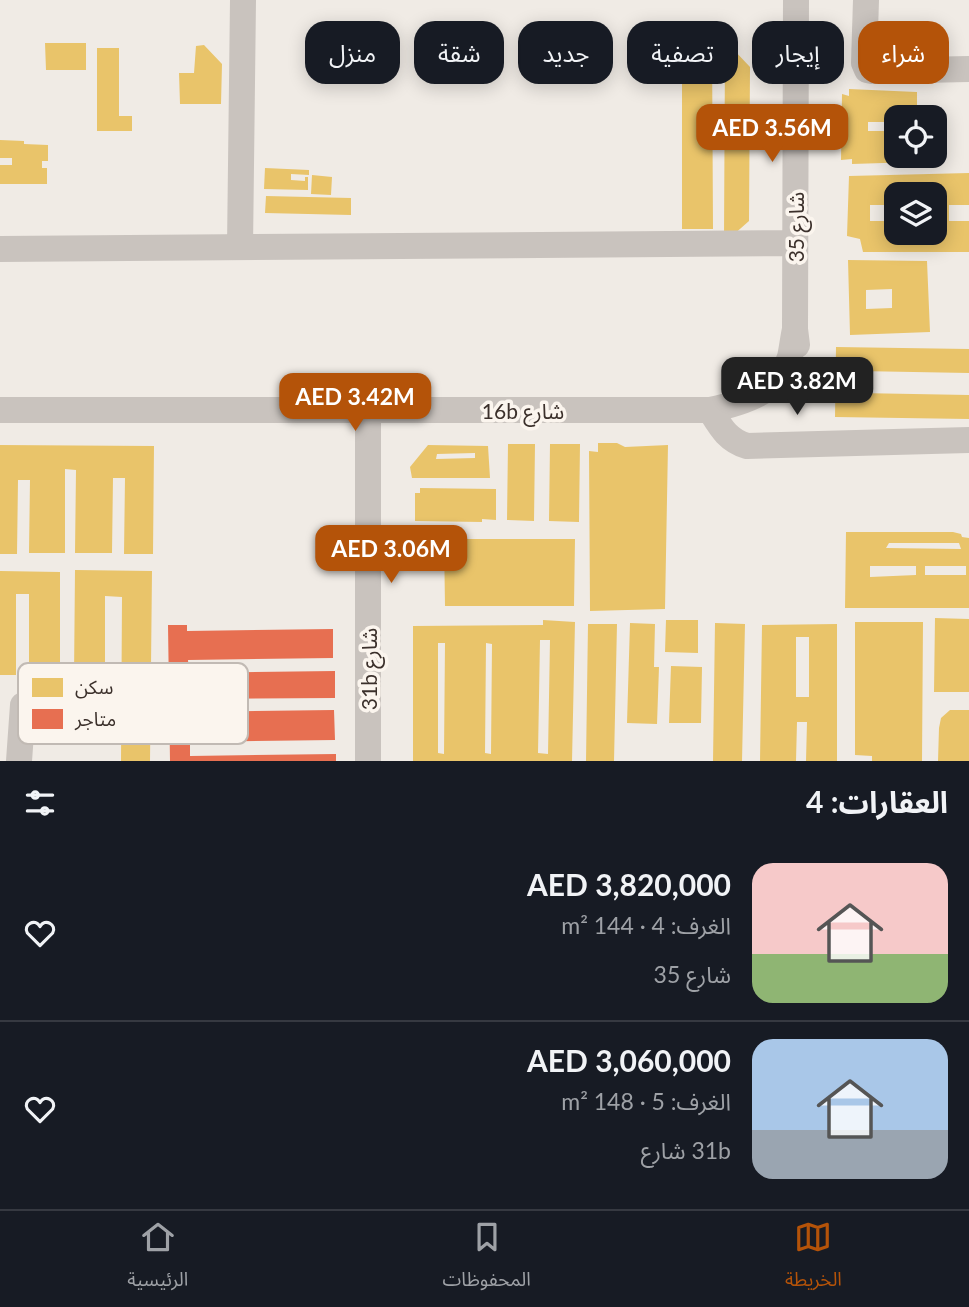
<!DOCTYPE html>
<html lang="ar">
<meta charset="utf-8">
<style>
:root{--surface:#171b24;--page:#20242c;--text:#f1f3f6;--muted:#9ea1a6;--line:#363941;--accent:#b45309}
body{margin:0;font-family:Lato,"Noto Sans Arabic",sans-serif;background:var(--page);color:var(--text);direction:rtl;height:100vh;display:flex;flex-direction:column;font-size:26px;white-space:nowrap}
*{box-sizing:border-box;margin:0}
p{font-size:23px;color:var(--muted)}
.icon{flex:none;width:38px;height:38px;fill:none;stroke:currentColor;stroke-width:2;stroke-linecap:round;stroke-linejoin:round}
.map{position:relative;height:761px;overflow:hidden;direction:ltr}
.panel{display:flex;flex-direction:column;background:var(--surface);flex:1}
.panel>*{flex:none}
.guide{position:absolute;left:21px;top:21px;width:928px;height:63px;direction:rtl;display:flex;gap:14px}
.controls{position:absolute;left:884px;top:105px;display:grid;gap:14px}
.controls a{display:grid;place-items:center;width:63px;height:63px;border-radius:14px;background:var(--surface);box-shadow:0 4px 18px #0003;font-size:35px}
.price{position:absolute;translate:-50% -60px;padding:0 16px;border-radius:14px;background:var(--accent);color:#fff;font-size:23px;line-height:46px;filter:drop-shadow(0 2px 4px #0008)}
.price::after{content:'';position:absolute;left:50%;top:42px;width:21px;height:16px;margin-left:-10px;background:inherit;clip-path:polygon(0 0,100% 0,50% 100%)}
.price.active{background:#222;color:#fff}
ul{padding:0;list-style:none}
li{display:flex;align-items:center;gap:21px;height:175px;padding:0 21px}
li+li{border-top:2px solid var(--line)}
li span{display:grid;place-items:center;flex:none;width:196px;height:140px;border-radius:21px;color:#555}
li>.icon{margin-inline-start:auto}
span .icon{width:84px;height:84px;fill:#fffc;stroke-width:1}
li b{font-size:30px}
h2{display:flex;justify-content:space-between;align-items:center;height:84px;padding:0 21px;font-size:30px}
.tag{padding:0 24px;border-radius:21px;background:var(--surface);box-shadow:0 4px 18px #0003;font-size:24px;line-height:63px}
.tag.active{background:var(--accent);color:#fff}
.tab-bar{display:flex;justify-content:space-around;align-items:center;height:98px;border-top:2px solid var(--line);background:var(--surface);font-size:19px;color:var(--muted)}
.tab-bar a{display:grid;justify-items:center;gap:4px}
.tab-bar .active{color:var(--accent)}
.map>svg:first-child{display:block}
</style>
<div class="map">
<svg width="969" height="761" viewBox="0 0 969 761">
<rect width="100%" height="100%" fill="#f0ebe5"/>
<!-- homes -->
<path fill="#e9c46a" fill-rule="evenodd" d="M682,41H712L713,229H682Z
M45,43H86V70H46Z
M204,45L222,64L221,104H180L179,73H194L196,46Z
M97,48H119V116H132V131H97Z
M733,49L750,67L749,221L732,236H724L725,50Z
M849,89L917,92V117H896V156H915V162L852,164V159L841,160L842,94L849,96ZM868,122H890V131H868Z
M0,140L24,141V144L48,145V161H42V168H47V184H0V165H12V158H0Z
M265,168L309,170V175L291,174V180L305,181V177H308V190L264,189Z
M969,173V205H949V221H969V252H863L860,239L847,236L849,176ZM896,194H934V233H896V221H870V205H896Z
M312,175L332,177L331,195L311,194Z
M266,196L351,198V215L265,213Z
M848,260L927,261L930,332L850,335ZM892,289V308L866,309V290Z
M836,347L969,349V373L858,371V393L969,395V419L835,417Z
M598,443H617L625,447L668,445L665,609L590,611L589,451L598,452Z
M508,444H535L534,521L507,520Z
M550,444H580L579,522L549,521Z
M0,445L154,446L153,554H124L125,478H113L112,553H75L76,470L65,469V553H29L30,480H18L17,554H0Z
M428,445L488,446L490,478H412L410,467ZM475,453V458L436,459L437,454Z
M420,488L496,489V520L482,519V522L415,521V493H420Z
M846,532H953L961,534L962,537L969,538V608H845ZM889,543H959L961,549L886,548ZM870,566H916V575L870,577ZM925,566H966V575H925Z
M444,539H575L574,606H445Z
M75,570L152,571L150,761H121L122,597L105,596V677H74Z
M0,571L60,572V677H29V594H16V675H0Z
M935,618L969,619V692H934Z
M543,620L575,622L572,761H413V626L543,625ZM540,640H550L548,754L538,753ZM438,643H445L444,754L438,753ZM486,643L492,644L491,754L485,753Z
M666,620H698V653L665,652Z
M855,622H923L922,761H872V756L855,755Z
M630,623L655,624L654,667H659L657,724L627,723Z
M715,623L745,624L742,761H713Z
M588,624H617L614,761H586Z
M837,624V761H806L807,722H797L796,761H760L762,625ZM796,637H809V697H796Z
M671,666L702,667L701,723H669Z
M950,710H969V761H938L939,728L941,718Z"/>
<!-- shops -->
<path fill="#e76f51" d="M168,625H187V631L333,629V658L188,660L189,673L335,671V698L191,699V712L334,710L335,740L190,742V756L336,754V761H170Z"/>
<g fill="none" stroke-linecap="round" stroke-linejoin="round">
<!-- minor -->
<path stroke="#c9c3be" stroke-width="26" d="M796,0L795,329L797,345
M866,0L864,63L867,70L872,71L969,69
M240,247L243,0
M0,249L795,243
M0,410H710C742,403 779,393 790,357C792,348 793,338 795,329
M710,410C720,426 727,440 747,446L969,440
M19,761L23,705
M368,761V410"/>
</g>
<g text-anchor="middle" dominant-baseline="central" stroke-width="7" stroke-linejoin="round" paint-order="stroke">
<!-- street labels -->
<g font-size="21" fill="#3b302b" stroke="#fbf5ee">
<text transform="translate(795 227) rotate(-90)">شارع 35</text>
<text x="523" y="410">16b شارع</text>
<text transform="translate(368 669) rotate(-90)">31b شارع</text>
</g>
</g>
<!-- legend -->
<rect x="18" y="663" width="230" height="81" rx="10" fill="#fbf5ee" stroke="#c1bab4" stroke-width="2"/>
<rect x="32" y="678" width="31" height="19" fill="#e9c46a"/>
<rect x="32" y="709" width="31" height="20" fill="#e76f51"/>
<g font-size="19" fill="#3b302b">
<text x="75" y="694">سكن</text>
<text x="75" y="726">متاجر</text>
</g>
</svg>
<div class="controls">
<a><svg class="icon" aria-label="locate" viewBox="0 0 24 24"><circle cx="12" cy="12" r="6"/><path d="M12 2v4M12 18v4M2 12h4M18 12h4"/></svg></a>
<a><svg class="icon" aria-label="layers" viewBox="0 0 24 24"><path d="M12 4l9 5-9 5-9-5zM3 14l9 5 9-5"/></svg></a>
</div>
<b class="price" style="left:772px;top:164px">AED 3.56M</b>
<b class="price active" style="left:797px;top:417px">AED 3.82M</b>
<b class="price" style="left:355px;top:433px">AED 3.42M</b>
<b class="price" style="left:391px;top:585px">AED 3.06M</b>
<div class="guide">
<a class="tag active">شراء</a>
<a class="tag">إيجار</a>
<a class="tag">تصفية</a>
<a class="tag">جديد</a>
<a class="tag">شقة</a>
<a class="tag">منزل</a>
</div>
</div>
<section class="panel">
<h2>العقارات: 4<svg class="icon" aria-label="filters" viewBox="0 0 24 24"><path d="M4 7h16M4 17h16"/><circle cx="9" cy="7" r="2"/><circle cx="15" cy="17" r="2"/></svg></h2>
<ul>
<li><span style="background:linear-gradient(#f6c9c9 65%,#8fb573 0)"><svg class="icon" aria-label="home" viewBox="0 0 24 24"><path d="M3 11l9-7 9 7M6 9v11h12V9"/></svg></span><div><b>AED 3,820,000</b><p>الغرف: 4 · 144 m²</p><p>شارع 35</p></div><svg class="icon" aria-label="heart" viewBox="0 0 24 24"><path d="M12 20l-8-8c-3-5 5-10 8-4 3-6 11-1 8 4z"/></svg></li>
<li><span style="background:linear-gradient(#a9c7e8 65%,#9aa5b1 0)"><svg class="icon" aria-label="home" viewBox="0 0 24 24"><path d="M3 11l9-7 9 7M6 9v11h12V9"/></svg></span><div><b>AED 3,060,000</b><p>الغرف: 5 · 148 m²</p><p>31b شارع</p></div><svg class="icon" aria-label="heart" viewBox="0 0 24 24"><path d="M12 20l-8-8c-3-5 5-10 8-4 3-6 11-1 8 4z"/></svg></li>
</ul>
</section>
<nav class="tab-bar">
<a class="active"><svg class="icon" aria-label="map" viewBox="0 0 24 24"><path d="M3 6l6-2 6 2 6-2v14l-6 2-6-2-6 2zM9 4v14M15 6v14"/></svg>الخريطة</a>
<a><svg class="icon" aria-label="saved" viewBox="0 0 24 24"><path d="M7 4h10v16l-5-4-5 4z"/></svg>المحفوظات</a>
<a><svg class="icon" aria-label="home" viewBox="0 0 24 24"><path d="M3 11l9-7 9 7M6 9v11h12V9"/></svg>الرئيسية</a>
</nav>
